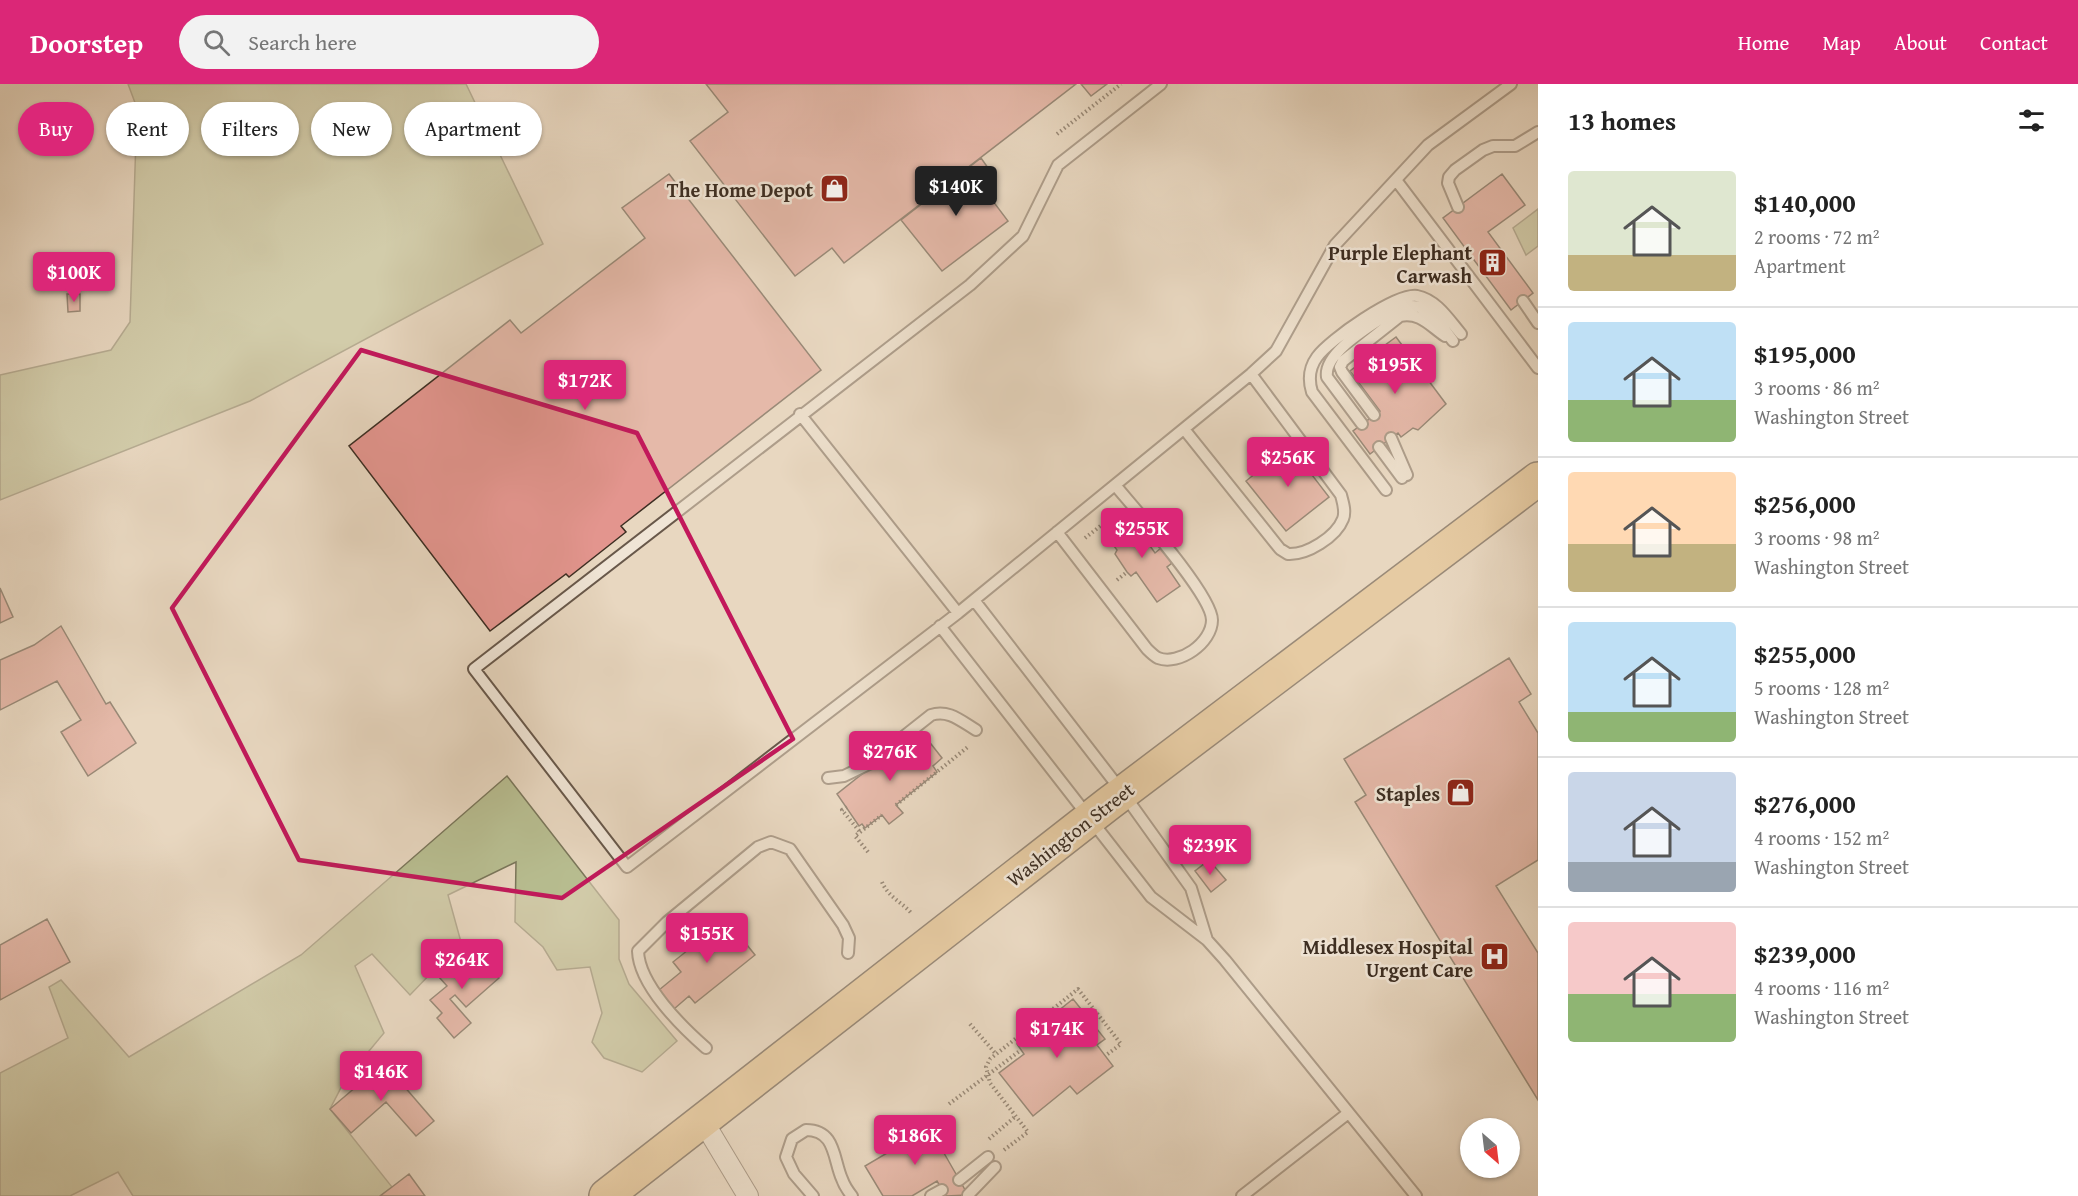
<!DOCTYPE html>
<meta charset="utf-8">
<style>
:root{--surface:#fff;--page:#f2f2f2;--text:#222;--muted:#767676;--line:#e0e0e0;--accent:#db2777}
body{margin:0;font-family:"Gentium Book Plus",serif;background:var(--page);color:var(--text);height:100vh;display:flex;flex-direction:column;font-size:22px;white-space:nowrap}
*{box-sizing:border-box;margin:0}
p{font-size:20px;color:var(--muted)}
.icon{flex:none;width:33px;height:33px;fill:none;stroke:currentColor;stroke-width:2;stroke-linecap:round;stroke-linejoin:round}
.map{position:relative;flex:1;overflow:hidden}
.details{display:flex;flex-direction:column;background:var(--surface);width:540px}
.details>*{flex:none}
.top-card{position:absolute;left:18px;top:18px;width:570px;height:54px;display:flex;gap:12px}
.needle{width:39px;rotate:152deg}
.controls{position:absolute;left:1460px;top:1034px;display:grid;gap:12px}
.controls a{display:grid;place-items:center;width:60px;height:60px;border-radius:50%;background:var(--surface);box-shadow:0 2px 4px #0004;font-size:30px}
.price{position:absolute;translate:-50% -51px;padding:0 14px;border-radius:6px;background:var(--accent);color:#fff;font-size:20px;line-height:39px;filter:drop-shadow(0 2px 3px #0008)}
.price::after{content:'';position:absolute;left:50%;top:36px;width:18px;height:14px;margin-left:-9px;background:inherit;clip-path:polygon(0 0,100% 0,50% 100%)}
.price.current{background:#222;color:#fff}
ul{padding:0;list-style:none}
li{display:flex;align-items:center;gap:18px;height:150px;padding:0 30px}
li+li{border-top:2px solid var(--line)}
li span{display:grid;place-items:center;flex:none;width:168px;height:120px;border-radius:6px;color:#555}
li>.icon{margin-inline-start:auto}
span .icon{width:72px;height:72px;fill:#fffc;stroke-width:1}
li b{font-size:26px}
h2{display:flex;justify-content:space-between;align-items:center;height:72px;padding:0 30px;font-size:26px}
.chip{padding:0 21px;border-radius:27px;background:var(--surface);box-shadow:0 2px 4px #0004;font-size:21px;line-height:54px}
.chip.current{background:var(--accent);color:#fff}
header{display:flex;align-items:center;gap:36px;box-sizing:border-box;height:84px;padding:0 30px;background:var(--accent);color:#fff}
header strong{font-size:28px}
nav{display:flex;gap:33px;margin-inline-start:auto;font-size:21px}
.search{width:420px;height:54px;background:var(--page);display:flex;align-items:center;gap:15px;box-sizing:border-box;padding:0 21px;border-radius:33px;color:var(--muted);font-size:22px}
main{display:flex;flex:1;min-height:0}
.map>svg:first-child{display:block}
</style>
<header>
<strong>Doorstep</strong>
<div class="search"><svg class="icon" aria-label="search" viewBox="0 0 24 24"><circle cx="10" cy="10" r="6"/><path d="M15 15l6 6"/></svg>Search here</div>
<nav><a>Home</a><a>Map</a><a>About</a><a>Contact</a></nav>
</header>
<main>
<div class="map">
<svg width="1538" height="1112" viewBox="0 0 1538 1112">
<rect width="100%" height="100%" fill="#e8d7c0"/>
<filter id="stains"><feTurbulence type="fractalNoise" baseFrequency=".00333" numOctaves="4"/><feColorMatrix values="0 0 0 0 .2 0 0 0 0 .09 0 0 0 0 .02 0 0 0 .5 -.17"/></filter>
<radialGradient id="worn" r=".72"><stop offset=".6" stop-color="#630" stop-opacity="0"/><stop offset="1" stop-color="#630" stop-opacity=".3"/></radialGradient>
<!-- green -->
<path fill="#b8be91" stroke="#7a765a" stroke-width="1.5" d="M128,0H466L543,160L250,317L0,416V291L111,266L130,238L137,24Z
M1538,125V162L1526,171L1513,144Z
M507,692L619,836V875L629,900L677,957L642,988L604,974L592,958L602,929L590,883L557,886L543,863L515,838L516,778L448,811L461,858L410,911L372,870L355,882L384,949L345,996L330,1025L392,1103L380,1112H133L118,1088L70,1112H0V989L68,954L49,903L61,896L129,973L301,871Z"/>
<!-- building -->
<path fill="#e3958e" stroke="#3d2e22" stroke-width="1.5" d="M706,0H1076L844,179L832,164L795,192L690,57L728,28Z
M1081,0H1107L1091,12Z
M981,74L993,91L980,100L1008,137L942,187L901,136Z
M669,90L821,286L621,442L626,448L569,493L566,490L490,547L349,362L510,236L521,249L645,154L622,124Z
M1502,90L1525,121L1488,148L1533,209L1511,226L1443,134Z
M67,210H80V227L68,228Z
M1396,253L1446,320L1418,346L1413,344L1401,353L1398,349L1370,370L1353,347L1380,327L1350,287Z
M1292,360L1305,376L1302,378L1329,413L1286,447L1246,397Z
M1128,431L1155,469L1161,464L1172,479L1167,483L1180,502L1157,518L1136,488L1131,492L1127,488L1115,470L1117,466L1104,448Z
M0,504L13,533L0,539Z
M61,542L106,620L110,618L136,659L88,692L61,648L81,636L57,597L0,626V576L34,561Z
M1509,574L1531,610L1519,618L1538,649V776L1496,802L1538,869V1016L1355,718L1366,711L1344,675Z
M911,651L916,657L924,651L942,674L933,682L937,688L896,721L903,729L889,740L882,731L865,744L862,740L859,742L837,710Z
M1209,776L1226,796L1211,808L1195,787Z
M47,835L70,878L0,916V861Z
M727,836L755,871L695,919L689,912L674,925L659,906L681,888L673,878L698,858L693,852L700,846L706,852Z
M473,865L499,894L466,923L455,911L450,915L471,939L454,954L437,934L442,929L430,916L447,902L439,893Z
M1073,915L1105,955L1097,961L1113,982L1077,1010L1070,1002L1033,1032L999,989L1024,970L1017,960Z
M384,979L434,1037L416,1052L386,1018L351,1049L330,1025Z
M925,1036L968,1111L946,1112L937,1097L912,1112H883L865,1082L899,1062L894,1054Z
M409,1090L425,1112H380L392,1103Z"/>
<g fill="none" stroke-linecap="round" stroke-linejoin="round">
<defs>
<path id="service" d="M1161,0L1058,81L1023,152L970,201L474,585L627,783L958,529L1251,290L1276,267L1335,161L1428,61L1511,0
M1396,96L1538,284
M1458,123L1448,99L1449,93L1455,86L1483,66L1493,62H1515L1538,48
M1523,217L1538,239
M800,330L958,529
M1374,331L1342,288L1340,283L1343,277L1400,232C1420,228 1429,241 1445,252
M1362,340L1327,293C1323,268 1373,241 1392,227C1424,212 1435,233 1453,257
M1184,345L1280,465L1288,470C1307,471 1336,453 1343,435C1346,427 1343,419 1341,411L1251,290
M1391,354L1407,391
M1379,363L1402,394
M1386,406L1312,308C1308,295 1309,284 1317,273C1329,256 1396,209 1417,212C1437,216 1449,236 1461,250
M1057,448L1147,565C1150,568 1154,572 1158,574C1179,582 1212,559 1212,536C1212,511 1134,424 1115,401
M974,516L1123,709L1191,804L1207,856
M940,542L1151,813L1207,856L1225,876L1416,1112
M828,694L844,692L869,680L931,631C948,625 961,637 976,646
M706,964C682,943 639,901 638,867L667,838L758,763L771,758L790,765L843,841L849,854L848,869
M959,1096L988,1073
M968,1111L995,1083
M813,1112L794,1090L786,1073L792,1055L806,1046C836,1046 833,1075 842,1095C844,1101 848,1107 852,1112
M931,1112L942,1106
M1242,1112L1347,1030"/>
<path id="minor" d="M703,1037L748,1112"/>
<path id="trunk" d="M606,1112L1108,720L1538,395"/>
</defs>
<!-- service casing -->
<use href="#service" stroke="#68584a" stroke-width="14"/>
<!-- minor casing -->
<use href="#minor" stroke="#68584a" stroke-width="22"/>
<!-- trunk casing -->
<use href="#trunk" stroke="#3d2e22" stroke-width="36"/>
<!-- path -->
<path stroke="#3d2e22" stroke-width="4" stroke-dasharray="1.5 3" stroke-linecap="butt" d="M1057,50L1121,0
M1085,454L1112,433
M1117,496L1127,488
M896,721L969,662
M847,723L842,726L860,748
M868,768L855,752L882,731
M882,798C888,813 902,818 912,830
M970,940L996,970
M949,1020L1021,966
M989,1055L1016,1032
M1004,1066L1028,1048L990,999L986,983L990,975L1078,905L1121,960L1105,972"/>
<!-- service -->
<use href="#service" stroke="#f0e5d6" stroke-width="10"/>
<!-- minor -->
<use href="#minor" stroke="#f0e5d6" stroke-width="20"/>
<!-- trunk -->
<use href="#trunk" stroke="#e4bc80" stroke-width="33"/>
</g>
<!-- marked area -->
<path d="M0 0H1538V1112H0ZM361,266L637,349L793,655L562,814L299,776L172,524Z" fill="#e8d7c0" fill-opacity=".55" fill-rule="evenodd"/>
<path fill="none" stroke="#c2185b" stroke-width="4.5" stroke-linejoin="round" d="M361,266L637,349L793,655L562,814L299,776L172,524Z"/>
<!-- icons -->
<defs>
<symbol id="shop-square" viewBox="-11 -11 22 22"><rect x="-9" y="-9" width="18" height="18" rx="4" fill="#8f2418" stroke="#f0e5d6"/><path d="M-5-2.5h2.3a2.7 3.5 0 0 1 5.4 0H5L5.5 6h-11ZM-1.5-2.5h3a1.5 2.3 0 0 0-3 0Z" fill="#fff"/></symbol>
<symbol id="building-square" viewBox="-11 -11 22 22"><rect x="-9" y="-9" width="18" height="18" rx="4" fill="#8f2418" stroke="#f0e5d6"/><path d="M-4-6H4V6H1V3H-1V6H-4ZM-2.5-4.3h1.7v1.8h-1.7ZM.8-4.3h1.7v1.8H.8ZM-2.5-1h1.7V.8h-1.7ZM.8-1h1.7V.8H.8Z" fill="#fff"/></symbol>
<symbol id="hospital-square" viewBox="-11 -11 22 22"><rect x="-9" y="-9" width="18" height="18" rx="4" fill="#8f2418" stroke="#f0e5d6"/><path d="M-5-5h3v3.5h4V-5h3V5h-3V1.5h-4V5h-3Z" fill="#fff"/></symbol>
</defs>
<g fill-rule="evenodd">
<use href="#shop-square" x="818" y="88" width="33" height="33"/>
<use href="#building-square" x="1476" y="162" width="33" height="33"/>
<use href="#shop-square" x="1444" y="692" width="33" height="33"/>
<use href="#hospital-square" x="1478" y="856" width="33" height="33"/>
</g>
<g text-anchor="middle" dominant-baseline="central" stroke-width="5" stroke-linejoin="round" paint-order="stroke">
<!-- poi labels -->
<g font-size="20" font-weight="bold" fill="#3d2e22" stroke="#f0e5d6" text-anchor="end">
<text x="813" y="105">The Home Depot</text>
<text x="1472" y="168">Purple Elephant<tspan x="1472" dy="23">Carwash</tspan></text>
<text x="1440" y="709">Staples</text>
<text x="1473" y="862">Middlesex Hospital<tspan x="1473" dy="23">Urgent Care</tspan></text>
</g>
<!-- street labels -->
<g font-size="20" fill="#3d2e22" stroke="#f0e5d6">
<text transform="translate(1070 750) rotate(-38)">Washington Street</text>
</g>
</g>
<rect width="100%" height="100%" filter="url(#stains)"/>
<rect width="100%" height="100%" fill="url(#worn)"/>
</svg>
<div class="controls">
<a><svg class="needle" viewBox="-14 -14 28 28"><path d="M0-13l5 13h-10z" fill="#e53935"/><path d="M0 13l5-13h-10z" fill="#767676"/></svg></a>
</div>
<b class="price current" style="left:956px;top:133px">$140K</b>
<b class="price" style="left:74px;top:219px">$100K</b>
<b class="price" style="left:1395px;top:311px">$195K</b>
<b class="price" style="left:585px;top:327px">$172K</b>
<b class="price" style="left:1288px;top:404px">$256K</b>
<b class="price" style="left:1142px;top:475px">$255K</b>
<b class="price" style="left:890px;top:698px">$276K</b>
<b class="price" style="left:1210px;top:792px">$239K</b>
<b class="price" style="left:707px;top:880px">$155K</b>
<b class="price" style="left:462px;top:906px">$264K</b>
<b class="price" style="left:1057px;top:975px">$174K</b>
<b class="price" style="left:381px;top:1018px">$146K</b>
<b class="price" style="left:915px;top:1082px">$186K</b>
<div class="top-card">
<a class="chip current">Buy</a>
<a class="chip">Rent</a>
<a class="chip">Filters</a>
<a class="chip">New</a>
<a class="chip">Apartment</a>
</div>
</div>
<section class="details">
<h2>13 homes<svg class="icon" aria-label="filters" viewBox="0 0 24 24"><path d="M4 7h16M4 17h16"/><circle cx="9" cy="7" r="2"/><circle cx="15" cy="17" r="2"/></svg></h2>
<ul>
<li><span style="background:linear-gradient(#dfe7d0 70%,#c2b280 0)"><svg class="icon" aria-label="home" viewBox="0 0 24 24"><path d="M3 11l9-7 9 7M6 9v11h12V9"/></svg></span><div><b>$140,000</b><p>2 rooms · 72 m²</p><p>Apartment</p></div></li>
<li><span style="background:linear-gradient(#bfe0f5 65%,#8fb573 0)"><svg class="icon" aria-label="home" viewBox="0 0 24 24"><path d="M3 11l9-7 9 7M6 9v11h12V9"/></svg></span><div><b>$195,000</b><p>3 rooms · 86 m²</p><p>Washington Street</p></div></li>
<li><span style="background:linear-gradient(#ffd9b3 60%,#c2b280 0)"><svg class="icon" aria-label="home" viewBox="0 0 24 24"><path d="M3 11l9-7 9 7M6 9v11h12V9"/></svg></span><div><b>$256,000</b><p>3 rooms · 98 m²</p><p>Washington Street</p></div></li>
<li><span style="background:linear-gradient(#bfe0f5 75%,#8fb573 0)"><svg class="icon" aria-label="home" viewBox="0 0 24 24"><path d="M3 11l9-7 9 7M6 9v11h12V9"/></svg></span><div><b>$255,000</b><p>5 rooms · 128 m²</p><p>Washington Street</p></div></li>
<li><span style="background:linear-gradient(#c9d6e8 75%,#9aa5b1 0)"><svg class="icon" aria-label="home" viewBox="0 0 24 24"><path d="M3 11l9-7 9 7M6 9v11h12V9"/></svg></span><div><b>$276,000</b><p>4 rooms · 152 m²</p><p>Washington Street</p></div></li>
<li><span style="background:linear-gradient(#f6c9c9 60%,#8fb573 0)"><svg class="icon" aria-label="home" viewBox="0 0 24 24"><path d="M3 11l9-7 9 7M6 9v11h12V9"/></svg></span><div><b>$239,000</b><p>4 rooms · 116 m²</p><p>Washington Street</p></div></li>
</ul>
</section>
</main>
